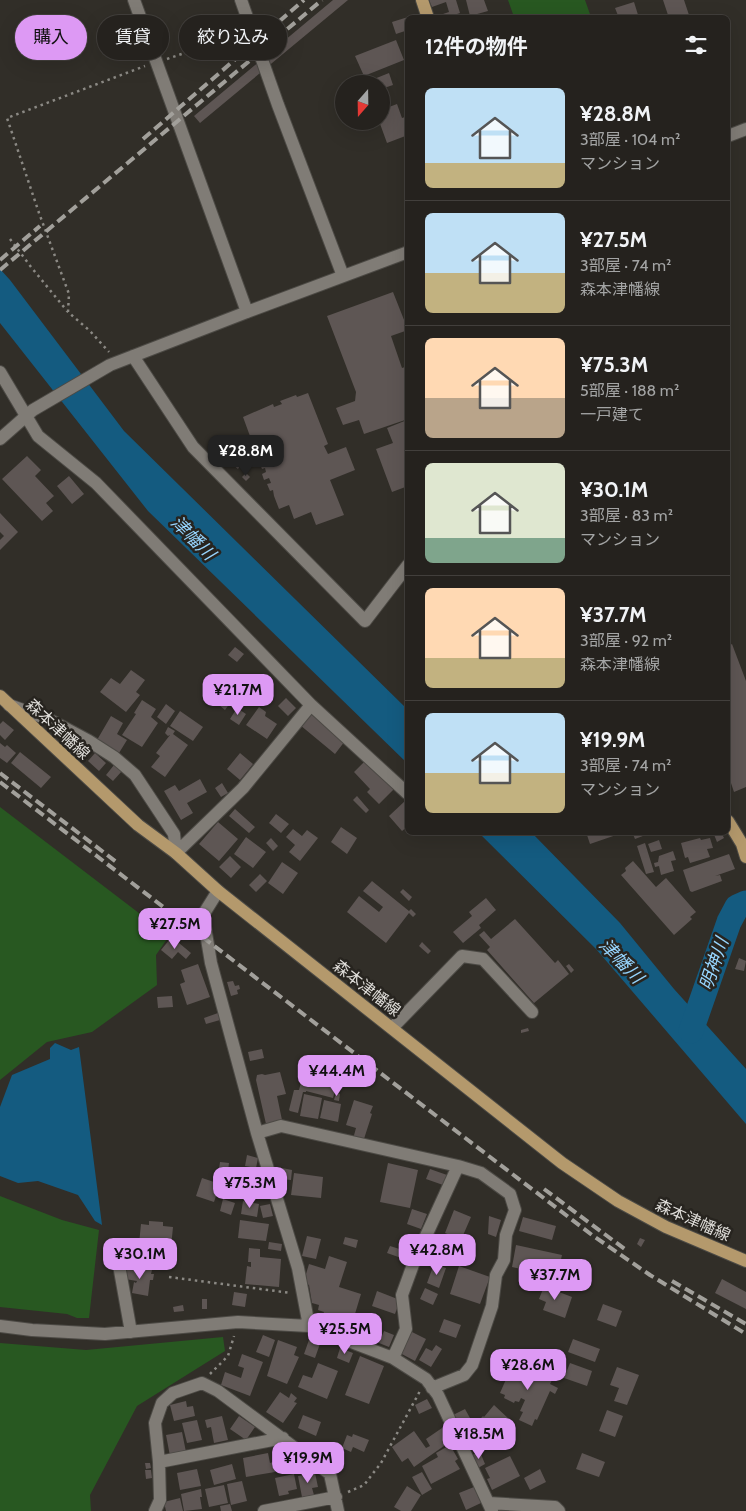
<!DOCTYPE html>
<html lang="ja">
<meta charset="utf-8">
<style>
:root{--surface:#25221e;--page:#312f2b;--text:#f1f3f6;--muted:#a3a4a4;--line:#423f3c;--accent:#dd99f4}
body{margin:0;font-family:Cabin,"Noto Sans JP",sans-serif;background:var(--page);color:var(--text);height:100vh;display:flex;flex-direction:column;font-size:19px;white-space:nowrap}
*{box-sizing:border-box;margin:0}
p{font-size:16px;color:var(--muted)}
.icon{flex:none;width:28px;height:28px;fill:none;stroke:currentColor;stroke-width:2;stroke-linecap:round;stroke-linejoin:round}
.map{position:relative;flex:1;overflow:hidden}
.side{position:absolute;left:405px;top:15px;width:325px;height:820px;display:flex;flex-direction:column;background:var(--surface);border-radius:8px;box-shadow:0 5px 20px #0002,0 0 0 1px var(--line)}
.side>*{flex:none}
.guide{position:absolute;left:15px;top:15px;width:315px;height:45px;display:flex;gap:10px}
.needle{width:32px;rotate:200deg}
.tools{position:absolute;left:335px;top:75px;display:grid;gap:10px}
.tools a{display:grid;place-items:center;width:55px;height:55px;border-radius:50%;background:var(--surface);box-shadow:0 5px 20px #0002,0 0 0 1px var(--line);font-size:25px}
.price{position:absolute;translate:-50% -42px;padding:0 11px;border-radius:10px;background:var(--accent);color:#111;font-size:16px;line-height:32px;filter:drop-shadow(0 1px 2px #0008)}
.price::after{content:'';position:absolute;left:50%;top:30px;width:15px;height:11px;margin-left:-8px;background:inherit;clip-path:polygon(0 0,100% 0,50% 100%)}
.price.on{background:#222;color:#fff}
ul{padding:0;list-style:none}
li{display:flex;align-items:center;gap:15px;height:125px;padding:0 20px}
li+li{border-top:1px solid var(--line)}
li span{display:grid;place-items:center;flex:none;width:140px;height:100px;border-radius:8px;color:#555}
li>.icon{margin-inline-start:auto}
span .icon{width:60px;height:60px;fill:#fffc;stroke-width:1}
li b{font-size:21px}
h2{display:flex;justify-content:space-between;align-items:center;height:60px;padding:0 20px;font-size:21px}
.tag{padding:0 18px;border-radius:22px;background:var(--surface);box-shadow:0 5px 20px #0002,0 0 0 1px var(--line);font-size:18px;line-height:45px}
.tag.on{background:var(--accent);color:#111}
.map>svg:first-child{display:block}
</style>
<div class="map">
<svg width="746" height="1511" viewBox="0 0 746 1511">
<rect width="100%" height="100%" fill="#312e28"/>
<!-- green -->
<path fill="#285821" d="M508,0H585L591,17H514Z
M0,807L169,936L156,955L157,985L92,1032L47,1042L0,1080Z
M0,1196L62,1220L99,1230L89,1318H77L67,1314L0,1307Z
M223,1337L225,1351L137,1406L90,1495L91,1511H0V1343L86,1350Z"/>
<!-- water -->
<path fill="#145b80" d="M0,269L10,280L124,431L407,709V763L148,511L0,323Z
M479,833H532L620,923L674,989L746,1069V1124L596,949Z
M55,1043L71,1050L79,1047L102,1225L95,1221L78,1195L38,1181L18,1183L0,1176V1107L12,1075L50,1059V1048Z"/>
<g fill="none" stroke-linecap="round" stroke-linejoin="round">
<!-- river -->
<path stroke="#145b80" stroke-width="25" d="M691,1031L729,922L737,907L746,903"/>
</g>
<!-- building -->
<path fill="#5e5654" d="M333,0H348L200,123L194,116Z
M429,0H456L460,13L457,14L458,18H444L443,14L449,12L446,2L432,7Z
M466,0H484L488,11L470,16Z
M663,0H684L690,18H669Z
M634,2L639,18H619L615,8Z
M408,17V30L396,34L392,22Z
M396,40L404,60L364,76L355,56Z
M389,73L393,85L381,89V84H375L374,79Z
M397,104L402,118L408,116V135L387,143L379,121H381V110Z
M393,292L408,330L391,336L402,368L408,366V419L364,434L359,420L343,425L336,408L355,401L356,392L327,316Z
M308,393L328,444L324,446L328,454L346,447L355,470L330,480L344,515L316,525L311,512L294,519L289,505L279,509L274,496L273,490L270,491L267,484L271,483L269,478L264,480L262,474L266,472L265,468L262,469L243,417L273,404L274,407L282,404L280,401L296,395L297,397Z
M407,420L408,486L392,492L376,449L393,443L387,428Z
M215,438L223,446L216,453L208,444Z
M27,456L41,470L35,476L54,496L46,503L53,511L42,521L2,479Z
M235,460L240,466L238,469L232,464Z
M246,473L250,477L246,481L242,477Z
M69,476L84,494L72,504L57,486Z
M0,513L18,532L0,550V540L4,536L0,532Z
M732,644L746,681V787L734,792L728,774V770L731,769L729,764L728,765V756L731,755L728,746V646Z
M235,647L244,654L237,662L228,655Z
M131,670L145,680L136,692L140,695L126,712L100,692L111,678L120,684Z
M245,685L253,692L246,701L238,694Z
M224,698L230,703L225,710L219,705Z
M286,698L296,708L288,716L278,706Z
M142,700L156,709L151,717L158,723L142,747L122,735L136,714L134,713Z
M166,704L175,711L166,724L157,717Z
M259,707L266,712L265,716L277,724L267,739L246,725Z
M237,708L246,714L239,725L230,719Z
M180,711L203,727L193,741L170,726Z
M310,713L345,741L335,754L300,725Z
M111,716L123,723L117,734L127,740L119,753L97,740Z
M3,721L14,730L5,740L0,735V724Z
M168,727L175,731L173,734L188,745L165,777L151,767L160,756L156,753L170,735L168,736L165,733Z
M0,743L5,747L7,745L16,753L7,763L0,758Z
M20,752L51,777L41,788L11,763Z
M95,753L106,763L99,771L88,761Z
M240,753L253,764L240,780L227,769Z
M365,761L394,789L379,804L367,792L370,789L354,772Z
M114,765L122,771L113,781L106,775Z
M200,779L207,792L187,803L193,813L181,820L164,791L175,785L179,791Z
M222,783L228,793L221,797L215,788Z
M357,796L369,810L366,813L353,800Z
M406,800L408,802V826L402,831L389,816Z
M235,809L255,827L249,833L229,816Z
M276,814L289,824L281,833L269,823Z
M218,822L238,839L219,861L199,844Z
M341,827L357,838L347,854L331,842Z
M293,829L302,836L307,830L318,838L300,861L289,852L295,845L286,837Z
M586,832H622V833L590,844Z
M632,832H647L648,834L635,839Z
M713,832H721L724,838L717,842Z
M246,837L266,852L253,868L234,854Z
M271,838L278,846L273,851L266,843Z
M700,838L701,840L710,838L713,848L707,849L710,857L690,863L688,857L685,858L681,843Z
M659,840L662,849L651,852L648,844Z
M645,843L654,872L646,874L637,846Z
M673,851L676,860L671,861L674,871L661,875L659,866L655,867L654,863L658,862L659,856Z
M729,854L735,869L715,876L720,875L722,881L692,892L690,891L683,870Z
M230,856L241,867L231,878L219,867Z
M633,861L656,887L666,878L696,912L690,917L692,919L674,935L621,875L626,871L625,868Z
M282,862L298,873L283,894L268,883Z
M260,874L267,881L256,892L249,885Z
M372,881L409,911L411,909L416,914L413,917L409,913L386,943L347,912L359,896L379,912L383,907L363,891Z
M403,889L412,897L409,901L400,892Z
M486,898L496,910L479,925L481,928L463,943L453,932L472,916L469,912Z
M515,919L555,963L558,960L569,974L534,1003L487,950L490,947L479,935L484,931L491,939Z
M170,939L177,945L179,943L191,953L186,959L178,952L172,959L161,950Z
M422,942L431,951L428,954L419,946Z
M739,958L746,961L744,971L735,969Z
M198,964L210,997L187,1005L180,984L185,982L181,970Z
M569,964L574,970L571,973L566,966Z
M233,981L235,986L239,985L240,989L237,990L238,994L231,996L227,982Z
M172,996L173,1007L158,1008L157,997Z
M218,1013L220,1020L206,1024L204,1018Z
M528,1028L529,1031L521,1033V1030Z
M262,1049L264,1058L250,1061L248,1052Z
M310,1070L319,1072V1075L338,1080L333,1098L306,1091V1092H303L298,1113L290,1111L289,1110L294,1090H299L304,1071L310,1072Z
M280,1072L286,1094L277,1096L282,1120L266,1124L256,1080L257,1075L262,1074L265,1075Z
M336,1093L340,1094L339,1101L334,1100Z
M304,1094L322,1098L318,1119L300,1116Z
M324,1100L341,1104L338,1122L320,1118Z
M354,1100L373,1106L370,1113L372,1114L363,1142L353,1139L356,1128L346,1125Z
M247,1155L258,1158L256,1168L245,1166Z
M220,1162L229,1163L228,1171L243,1173V1168L257,1170L255,1184L260,1185L258,1198L220,1193L222,1177L218,1176Z
M388,1163L418,1170L410,1208L380,1202Z
M282,1168L292,1170L291,1180L280,1179Z
M430,1169L447,1175L443,1185L426,1179Z
M294,1173L323,1177L321,1198L291,1195Z
M202,1178L220,1184L214,1202L196,1196Z
M223,1199L235,1203L231,1215L220,1211Z
M243,1201L259,1204L257,1217L241,1214Z
M270,1204L273,1216L263,1218L260,1206Z
M412,1209L427,1214L421,1229L407,1224Z
M454,1210L471,1217L461,1240L445,1233Z
M489,1216L501,1220L496,1237L488,1234Z
M523,1217L556,1226L552,1240L519,1231Z
M240,1220L269,1224L266,1241L238,1238Z
M149,1221L163,1222V1226L173,1227L171,1247L139,1244L141,1224L149,1225Z
M431,1233L449,1239L443,1258L425,1252Z
M307,1236L321,1239L316,1259L302,1256Z
M345,1237L358,1240L356,1248L343,1244Z
M640,1238L645,1240L641,1247L637,1244Z
M269,1242L282,1244L281,1251L268,1249Z
M516,1245L562,1255L557,1277L512,1267Z
M390,1246L409,1252L407,1260L387,1253Z
M249,1248L260,1249V1257L281,1259L279,1287L245,1284L247,1266L251,1267V1262H248Z
M329,1256L347,1262L339,1287L361,1294L351,1327L366,1331L363,1341L319,1326L324,1312L318,1310L319,1305L312,1303L309,1285L307,1284L306,1274L309,1264L325,1269Z
M434,1264L446,1268L439,1288L427,1283Z
M459,1266L490,1277L480,1304L450,1294Z
M127,1267L152,1270L151,1274H154L153,1280H150L148,1296L132,1293L134,1282L136,1283L137,1281L125,1279Z
M722,1279L746,1292V1309L715,1293Z
M545,1284L560,1289L559,1292L572,1297L565,1318L543,1310L546,1302L539,1299Z
M425,1288L438,1294L433,1305L420,1299Z
M377,1291L400,1300L395,1314L372,1306Z
M234,1292L247,1294L245,1307L232,1305Z
M202,1299H207V1309H202Z
M603,1304L622,1311L616,1327L597,1320Z
M183,1305L184,1311L174,1312L173,1307Z
M444,1319L461,1325L456,1338L439,1332Z
M408,1330L426,1339L415,1361L398,1352Z
M384,1331L394,1335L389,1347L379,1343Z
M263,1335L275,1340L269,1357L256,1352Z
M310,1337L321,1341L315,1358L304,1354Z
M573,1339L600,1349L595,1362L568,1352Z
M278,1340L297,1347L294,1355L299,1357L287,1384L267,1376Z
M436,1345L442,1349L431,1367L419,1360L426,1348L432,1351Z
M340,1348L353,1353L349,1363L337,1358Z
M242,1354L263,1362L250,1396L221,1385L225,1372L241,1378L244,1368L238,1366Z
M360,1356L384,1366L369,1404L345,1395Z
M514,1361L553,1378L550,1384L558,1388L555,1394L550,1391L537,1420L535,1419L532,1426L519,1420L523,1412L520,1411L525,1400L521,1398L519,1402L515,1401L514,1403L504,1398L505,1395L500,1393Z
M318,1363L338,1371L327,1399L298,1387L303,1375L312,1378Z
M570,1363L592,1371L587,1386L564,1378Z
M617,1367L639,1375L627,1405L614,1401L619,1388L610,1385Z
M280,1392L289,1398L291,1393L297,1398L294,1402L297,1403L283,1423L266,1412Z
M427,1399L432,1408L419,1414L415,1405Z
M186,1401L187,1407L193,1406L195,1416L174,1421L170,1405Z
M494,1405L510,1420L496,1434L480,1419L483,1416L484,1417Z
M465,1409L470,1418L458,1424L453,1415Z
M607,1410L623,1416L615,1437L599,1431Z
M303,1415L321,1422L316,1436L298,1428Z
M222,1416L228,1440L214,1443L211,1427L207,1428L205,1420Z
M239,1416L255,1427L246,1440L230,1429Z
M197,1420L202,1440L187,1443L182,1423Z
M480,1421L488,1439L467,1448L459,1431Z
M442,1428L451,1441L414,1467L408,1458L402,1462L392,1447L414,1431L426,1448L430,1446L426,1439Z
M182,1432L186,1452L170,1456L166,1435Z
M353,1434L369,1440L364,1452L353,1447L351,1452L342,1448L347,1435L352,1437Z
M450,1445L458,1459L455,1461L460,1469L431,1484L422,1466L438,1457L436,1453Z
M292,1452L295,1468L278,1471L275,1455Z
M480,1452L485,1464L478,1468L472,1455Z
M268,1453L270,1463L273,1462L275,1472L246,1477L243,1458Z
M582,1453L605,1462L599,1477L576,1469Z
M510,1456L520,1476L492,1490L487,1479L490,1478L485,1468Z
M145,1463H150L151,1468L146,1469Z
M232,1464L236,1479L214,1485L210,1470Z
M197,1469L201,1486L180,1490L177,1473Z
M540,1469L546,1482L530,1490L524,1478Z
M145,1470H151L152,1478L146,1479Z
M422,1472L432,1489L422,1495L412,1477Z
M315,1473L318,1487L312,1488L314,1495L302,1497L298,1476Z
M294,1474L297,1489L288,1491L289,1494L279,1496L275,1478Z
M242,1481L247,1501L231,1505L227,1484Z
M224,1485L228,1503L209,1507L205,1489Z
M407,1486L421,1495L411,1511H401L394,1507Z
M474,1487L481,1503L466,1510L459,1493Z
M201,1489L202,1497H200L202,1509L184,1511L181,1494Z
M180,1498L183,1511H166L164,1502Z
M230,1504L232,1511H221L220,1506Z"/>
<g fill="none" stroke-linecap="round" stroke-linejoin="round">
<defs>
<path id="minor" d="M134,0L247,312
M241,0L278,105L343,276
M728,136L746,129
M133,356L193,447L365,621L408,565
M0,372L38,436L96,483L311,705L407,793
M0,439L33,410L110,365L247,312L408,252
M9,705L48,719L89,741L114,757L135,775L174,834L176,853
M176,853L243,788L311,705
M218,891L203,915L211,963L257,1133L298,1268L309,1326L393,1358L426,1379L438,1395L492,1511
M392,1028L462,956L483,959L532,1012
M257,1133L281,1126L458,1166L481,1173L510,1194L515,1210L506,1235L504,1260L496,1275L492,1306L472,1365L464,1375L432,1388
M117,1254L131,1332
M0,1326L32,1330L105,1334L238,1322L309,1326
M393,1358L406,1329L402,1295L414,1262L458,1166
M159,1462L283,1438
M489,1503L555,1507L559,1511
M155,1511L160,1500L159,1462L155,1423L162,1403L173,1393L202,1383L218,1391L330,1474L338,1511
M264,1511L336,1497"/>
<path id="major" d="M422,0L428,18
M0,696L138,825L176,853L218,891L562,1163L618,1201L666,1227L746,1261
M728,821L742,844L746,857"/>
</defs>
<!-- minor casing -->
<use href="#minor" stroke="#4c4a45" stroke-width="14"/>
<!-- major casing -->
<use href="#major" stroke="#4c4a45" stroke-width="14"/>
<!-- path -->
<path stroke="#8b8984" stroke-width="2.5" stroke-dasharray="2.5 4" stroke-linecap="butt" d="M167,59L240,34
M10,239L31,267L68,312L90,331L109,352
M68,312L69,294L39,213L7,118L145,66
M169,1277L291,1293
M210,1374L228,1356L234,1336
M348,1492L364,1485L381,1463L420,1391"/>
<!-- minor -->
<use href="#minor" stroke="#807c76" stroke-width="12"/>
<!-- major -->
<use href="#major" stroke="#b4996c" stroke-width="12"/>
<!-- rail -->
<path stroke="#a2a09b" stroke-width="4" stroke-dasharray="10 5" stroke-linecap="butt" d="M143,139L304,0
M0,260L40,226
M0,270L322,0
M0,773L119,864
M0,782L592,1235L650,1275L746,1334
M544,1189L626,1250
M672,1281L746,1324"/>
</g>
<g text-anchor="middle" dominant-baseline="central" stroke-width="5" stroke-linejoin="round" paint-order="stroke">
<!-- street labels -->
<g font-size="16" fill="#dfddd9" stroke="#27241f">
<text transform="translate(58 729) rotate(43)">森本津幡線</text>
<text transform="translate(367 988) rotate(38)">森本津幡線</text>
<text transform="translate(693 1220) rotate(24)">森本津幡線</text>
</g>
<!-- water labels -->
<g font-size="18" font-style="italic" fill="#96d4fd" stroke="#27241f">
<text transform="translate(193 538) rotate(45)">津幡川</text>
<text transform="translate(621 961) rotate(46)">津幡川</text>
<text transform="translate(714 964) rotate(-71)">明神川</text>
</g>
</g>
</svg>
<div class="tools">
<a><svg class="needle" viewBox="-14 -14 28 28"><path d="M0-13l5 13h-10z" fill="#e53935"/><path d="M0 13l5-13h-10z" fill="#a3a4a4"/></svg></a>
</div>
<b class="price on" style="left:246px;top:477px">¥28.8M</b>
<b class="price" style="left:238px;top:716px">¥21.7M</b>
<b class="price" style="left:175px;top:950px">¥27.5M</b>
<b class="price" style="left:337px;top:1097px">¥44.4M</b>
<b class="price" style="left:250px;top:1209px">¥75.3M</b>
<b class="price" style="left:437px;top:1276px">¥42.8M</b>
<b class="price" style="left:140px;top:1280px">¥30.1M</b>
<b class="price" style="left:555px;top:1301px">¥37.7M</b>
<b class="price" style="left:345px;top:1355px">¥25.5M</b>
<b class="price" style="left:528px;top:1391px">¥28.6M</b>
<b class="price" style="left:479px;top:1460px">¥18.5M</b>
<b class="price" style="left:308px;top:1484px">¥19.9M</b>
<div class="guide">
<a class="tag on">購入</a>
<a class="tag">賃貸</a>
<a class="tag">絞り込み</a>
</div>
<section class="side">
<h2>12件の物件<svg class="icon" aria-label="filters" viewBox="0 0 24 24"><path d="M4 7h16M4 17h16"/><circle cx="9" cy="7" r="2"/><circle cx="15" cy="17" r="2"/></svg></h2>
<ul>
<li><span style="background:linear-gradient(#bfe0f5 75%,#c2b280 0)"><svg class="icon" aria-label="home" viewBox="0 0 24 24"><path d="M3 11l9-7 9 7M6 9v11h12V9"/></svg></span><div><b>¥28.8M</b><p>3部屋 · 104 m²</p><p>マンション</p></div></li>
<li><span style="background:linear-gradient(#bfe0f5 60%,#c2b280 0)"><svg class="icon" aria-label="home" viewBox="0 0 24 24"><path d="M3 11l9-7 9 7M6 9v11h12V9"/></svg></span><div><b>¥27.5M</b><p>3部屋 · 74 m²</p><p>森本津幡線</p></div></li>
<li><span style="background:linear-gradient(#ffd9b3 60%,#b9a48a 0)"><svg class="icon" aria-label="home" viewBox="0 0 24 24"><path d="M3 11l9-7 9 7M6 9v11h12V9"/></svg></span><div><b>¥75.3M</b><p>5部屋 · 188 m²</p><p>一戸建て</p></div></li>
<li><span style="background:linear-gradient(#dfe7d0 75%,#7fa58c 0)"><svg class="icon" aria-label="home" viewBox="0 0 24 24"><path d="M3 11l9-7 9 7M6 9v11h12V9"/></svg></span><div><b>¥30.1M</b><p>3部屋 · 83 m²</p><p>マンション</p></div></li>
<li><span style="background:linear-gradient(#ffd9b3 70%,#c2b280 0)"><svg class="icon" aria-label="home" viewBox="0 0 24 24"><path d="M3 11l9-7 9 7M6 9v11h12V9"/></svg></span><div><b>¥37.7M</b><p>3部屋 · 92 m²</p><p>森本津幡線</p></div></li>
<li><span style="background:linear-gradient(#bfe0f5 60%,#c2b280 0)"><svg class="icon" aria-label="home" viewBox="0 0 24 24"><path d="M3 11l9-7 9 7M6 9v11h12V9"/></svg></span><div><b>¥19.9M</b><p>3部屋 · 74 m²</p><p>マンション</p></div></li>
</ul>
</section>
</div>
